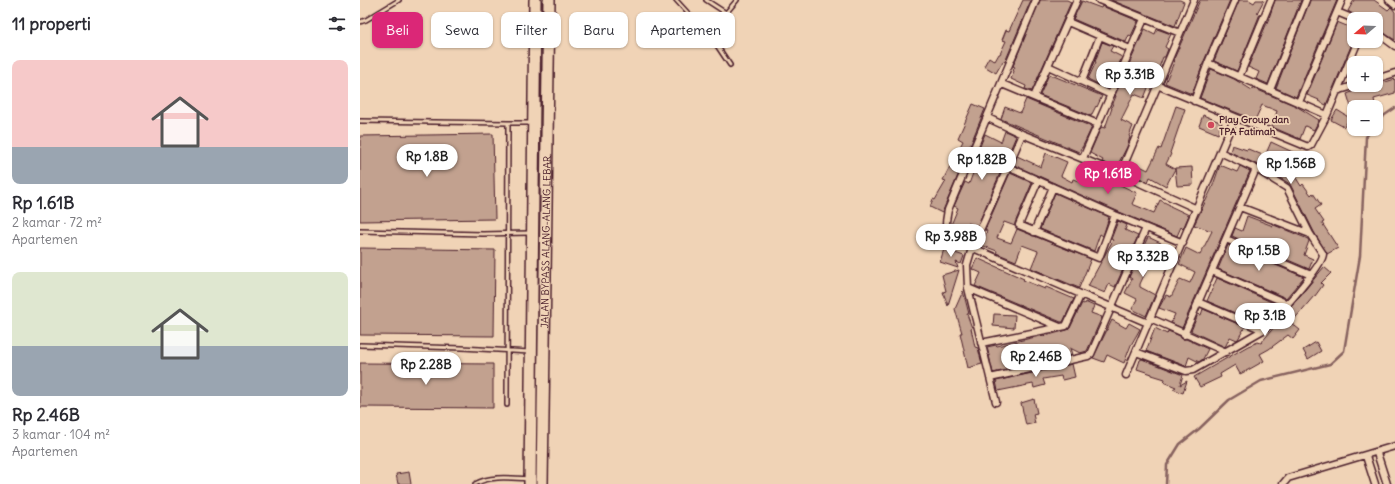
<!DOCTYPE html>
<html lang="id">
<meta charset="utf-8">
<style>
:root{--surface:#fff;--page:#f2f2f3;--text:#2b2b33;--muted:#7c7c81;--accent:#db2777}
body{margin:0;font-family:Delius,sans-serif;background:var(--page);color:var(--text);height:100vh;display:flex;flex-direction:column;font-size:15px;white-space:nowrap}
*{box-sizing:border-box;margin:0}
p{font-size:13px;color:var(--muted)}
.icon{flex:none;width:22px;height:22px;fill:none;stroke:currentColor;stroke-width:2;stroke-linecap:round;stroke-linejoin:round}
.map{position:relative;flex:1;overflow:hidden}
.drawer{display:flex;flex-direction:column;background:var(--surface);width:360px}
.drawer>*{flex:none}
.hud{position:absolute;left:12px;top:12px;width:380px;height:36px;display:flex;gap:8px}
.needle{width:26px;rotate:251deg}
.fabs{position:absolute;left:987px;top:12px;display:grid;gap:8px}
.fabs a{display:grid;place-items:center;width:36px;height:36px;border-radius:8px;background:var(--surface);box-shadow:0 1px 3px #0004;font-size:20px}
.price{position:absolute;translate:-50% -34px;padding:0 9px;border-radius:14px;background:#fff;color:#222;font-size:13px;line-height:26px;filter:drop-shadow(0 1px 2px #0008)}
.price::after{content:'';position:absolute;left:50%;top:24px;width:12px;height:9px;margin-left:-6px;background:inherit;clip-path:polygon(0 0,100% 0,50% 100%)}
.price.active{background:var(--accent);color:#fff}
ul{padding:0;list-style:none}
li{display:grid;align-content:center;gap:8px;height:212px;padding:0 12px}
li span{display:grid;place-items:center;height:124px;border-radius:8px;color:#555}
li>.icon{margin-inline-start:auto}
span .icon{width:72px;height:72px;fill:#fffc;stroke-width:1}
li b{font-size:17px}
h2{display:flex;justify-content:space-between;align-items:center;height:48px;padding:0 12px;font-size:17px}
.pill{padding:0 14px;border-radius:8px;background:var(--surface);box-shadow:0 1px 3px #0004;font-size:14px;line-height:36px}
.pill.active{background:var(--accent);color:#fff}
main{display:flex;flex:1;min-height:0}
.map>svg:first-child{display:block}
</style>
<main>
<section class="drawer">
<h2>11 properti<svg class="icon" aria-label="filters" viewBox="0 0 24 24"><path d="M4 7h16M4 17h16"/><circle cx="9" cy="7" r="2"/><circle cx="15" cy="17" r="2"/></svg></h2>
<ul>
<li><span style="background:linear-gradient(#f6c9c9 70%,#9aa5b1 0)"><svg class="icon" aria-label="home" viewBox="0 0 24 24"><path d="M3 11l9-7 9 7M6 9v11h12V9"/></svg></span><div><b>Rp 1.61B</b><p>2 kamar · 72 m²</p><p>Apartemen</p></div></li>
<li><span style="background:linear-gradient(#dfe7d0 60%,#9aa5b1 0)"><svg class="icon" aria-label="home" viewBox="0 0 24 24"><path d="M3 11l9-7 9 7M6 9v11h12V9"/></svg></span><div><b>Rp 2.46B</b><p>3 kamar · 104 m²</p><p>Apartemen</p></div></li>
</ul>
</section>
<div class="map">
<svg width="1035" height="484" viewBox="0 0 1035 484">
<rect width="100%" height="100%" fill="#f0d3b6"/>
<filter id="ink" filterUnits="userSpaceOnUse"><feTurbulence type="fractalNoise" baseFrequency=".025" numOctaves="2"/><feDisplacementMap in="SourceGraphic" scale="8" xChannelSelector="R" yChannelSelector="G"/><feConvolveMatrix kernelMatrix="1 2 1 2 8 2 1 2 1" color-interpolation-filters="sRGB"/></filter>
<g filter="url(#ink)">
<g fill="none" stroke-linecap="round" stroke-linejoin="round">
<!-- stream -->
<path stroke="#87625f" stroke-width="2.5" d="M1016,123L1019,119L1035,108
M806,484L807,465L820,444L839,429L869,400L901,381L970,364L984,351L1000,256L1006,137L1012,129"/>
</g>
<!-- building -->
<path fill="#c2a18f" stroke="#4a1f2b" d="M663,0H671L645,62L643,61L636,73L624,66L629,57L635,61L639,54H640L646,41L642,40L646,30L649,31Z
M680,0H707L711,2L672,91L665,89L666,86L651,79L654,71L653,70L655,67L653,66Z
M751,0H820L824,2L815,26Z
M840,0H870L844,61L832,94L805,83L814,62L813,61Z
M879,0H889L894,3L896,0H904L897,13L900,14L877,71L854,61Z
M915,0H941L908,84L896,79L899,72L888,67L909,18Z
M950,0H977L936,97L916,88Z
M994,0H1014L1028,10L1031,7L1032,8L1035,12V40L1016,28V19H1001L988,11Z
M722,1L741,8L742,6L778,21L771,36L769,35L766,42L713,19Z
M977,22L994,29V39L966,105L958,101L959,100L947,95Z
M785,29L795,34L797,29L811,34L805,47L808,49L805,57H803L795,78L792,84L790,83L784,98L774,94L761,120L773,126L769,136L770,137L767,147L756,168L742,162L743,160L730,153L741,127L745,128L752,108H751L756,96L755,95Z
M742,42L753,46L750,51L762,57L748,89L728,79L736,62H735Z
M851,69L874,79L892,90L893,88L936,106L959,120L954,130L945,126L940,139L912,127L917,111L902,105L895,120L840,98Z
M689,74L742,96L737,107L736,106L731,116L680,95Z
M1035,79V93L1014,99L1015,104L1006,107H991L987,94L1009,85H1016Z
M666,99L732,127L722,148H721L719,152L641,119L645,107L660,113Z
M613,104L625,109L604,160L597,172L599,173L582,213L570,207L573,199L575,200L586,181L583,180L603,141L598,138Z
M816,106L825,109L810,153L811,154L806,164L815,169L806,186L790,177L788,182L771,174L776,164L788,170L799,148L801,149Z
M977,110L990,118L984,127L971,120Z
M843,115L862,123L858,134L839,126Z
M645,131L656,136L617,227L608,223L605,231L591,225L598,208L594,206L605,182L609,184L619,157L616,156L625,134L641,142Z
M133,134L135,219L0,221V136Z
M911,142L939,155L932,170L934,171L933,173L941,186L943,184L951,195L953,193L961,205L955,209L964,222L962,223L978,248L967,254L954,232L930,184L898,165L870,152L872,145L887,150L888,149L905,156Z
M686,153L707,162L701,176L712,182L713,179L729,185L734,172L743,176L742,178L752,181L777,193L772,204L794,213L800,200L810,205V206L829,215L823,229L821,227L817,236L757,211L654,165L657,156L681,167Z
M860,165L877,172L880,166L890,171L822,328L811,323L815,314L799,308L806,295L811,297L820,279L830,283L835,272L819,264L826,248L840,255L852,231L834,225L852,188Z
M832,167L833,185L817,186L815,168Z
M650,173L672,183L655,223V226L644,222L637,238L651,243L657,229L731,259L719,288L671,268L678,251L662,245L656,261L636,253L637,251L621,245L627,231L625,230Z
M695,193L749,217L743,236L740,234L734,251L680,229Z
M887,216L913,226L914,225L948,239L949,241L944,255L953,259L949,269L872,236L875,228L882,231Z
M758,221L767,225L765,230L778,236L755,287L749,284L745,293L728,286L753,240L751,239Z
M788,237L801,243L796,255L794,254L780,284V287L795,295L786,316L772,309L777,299L765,293L772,279L769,277Z
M868,245L944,277L926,298L858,269Z
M0,248L135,250L134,336L0,335Z
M584,249L604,256L601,264L596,262L598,268L580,262Z
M617,258L664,279L663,280L685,289L686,287L714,299L703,322H701L615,286L621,273L612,269Z
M964,267L971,273L961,283L963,285L955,296H954L931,323L940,330L933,339L928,335L909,349L900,354L904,361L888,370L880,374L875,365L860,374L861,377L840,387L834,377L888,346L898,342L901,343Z
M599,270L589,302L588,306L583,292L586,291L582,275Z
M857,278L918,305L914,312L911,316L905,313L901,324L847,301Z
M603,291L609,314H607L612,328H611L615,347L618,348L622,364L608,368L600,333H602L595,309Z
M725,302L734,306L731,313L742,317L727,351L720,353L710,348L712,355L633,373L627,347L636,345L637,346L684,335L685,336L707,330L710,328L722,303L724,304Z
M843,309L885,327L878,339L877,340L870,337L865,347L831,331L838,314L841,315Z
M634,314L655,315L654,328L633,326Z
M752,320L766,328L769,323L780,329L771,345L764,363L747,355L744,362L733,358Z
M795,328L807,334L808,331L820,336L822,339H826L848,349L843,359L839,362L829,357L826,366L786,351Z
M956,342L961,351L948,359L943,350Z
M782,359L823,375L820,385L827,381L823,393L813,389L816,387L804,382L805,379L792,375V374L777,369L780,360Z
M0,363L133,364V408L0,407Z
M712,364L715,377L702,380L701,376L683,379L685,385L674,388L673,384L638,391L636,381Z
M674,399L677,413L673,414L675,423L666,425L661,403Z
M49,472L51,484H38L36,474Z"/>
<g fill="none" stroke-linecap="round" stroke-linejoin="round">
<defs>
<path id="lane" d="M316,0L356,44L370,65
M346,0L366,13
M0,22L6,20L39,0
M356,44L366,13L377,0
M0,121L148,123L147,405
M148,123H172
M0,231L123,234L170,233
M0,345L102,348L170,352
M115,484C130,475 152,478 169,479"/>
<path id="street" d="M676,0L588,210C585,226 583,230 597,241L788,323
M739,0L820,33
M1029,0L1035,5
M977,12L994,19
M708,22L770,49
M1016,32L1035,46
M848,63L967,115
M688,66L751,95
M879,77L911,0
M1016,79L1035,73
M722,81L740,36
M642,84L738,124
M797,85L948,147L951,145L967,115L977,91L996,85
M910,90L946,0
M977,91L998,41
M674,97L717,0
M834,101L848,63L875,0
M939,102L982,0
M628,118L662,134L760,174L837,209
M723,158L784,19
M648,167L755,215L823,243
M760,174L834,0
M678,181L659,225L739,258L755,215
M880,207L950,234
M674,232L693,187
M866,239L951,275
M852,271L928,304
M608,288L700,327
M838,302L903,330
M790,318L866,352
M824,335L896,169
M621,343L706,326L721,294
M776,352L826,371L833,370L903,330L909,325C919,313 963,266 963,254L950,234L927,188L896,169L860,152
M766,375L875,117
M630,378L728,356L731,354L786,228
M636,402L608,288L607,265L612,248L648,167L662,134
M1017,453L1027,484
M1006,456L1015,484
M923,484L928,478L1035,446"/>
<g id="highway">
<path d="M170,484L175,0"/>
<path id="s1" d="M182,484L189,0"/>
</g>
</defs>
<!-- lane casing -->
<use href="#lane" stroke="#4a1f2b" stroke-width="6"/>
<!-- street casing -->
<use href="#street" stroke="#4a1f2b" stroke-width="9"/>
<!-- highway casing -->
<use href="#highway" stroke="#4a1f2b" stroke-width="14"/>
<!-- lane -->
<use href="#lane" stroke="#f0d3b6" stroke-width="3"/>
<!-- street -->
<use href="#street" stroke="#f0d3b6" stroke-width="6"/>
<!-- highway -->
<use href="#highway" stroke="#f0d3b6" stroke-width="11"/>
</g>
</g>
<!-- markers -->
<circle fill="#d1495b" stroke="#f0d3b6" stroke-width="1.5" cx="851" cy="125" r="4"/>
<g text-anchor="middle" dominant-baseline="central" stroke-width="3.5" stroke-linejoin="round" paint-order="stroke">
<!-- poi labels -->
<g font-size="10" font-weight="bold" fill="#4a1f2b" stroke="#f0d3b6" text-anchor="start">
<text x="859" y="119">Play Group dan<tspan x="859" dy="12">TPA Fatimah</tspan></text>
</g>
<!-- street labels -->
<g font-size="10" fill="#4a1f2b" stroke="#f0d3b6">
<text stroke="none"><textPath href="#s1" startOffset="242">JALAN BYPASS ALANG-ALANG LEBAR</textPath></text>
</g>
</g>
</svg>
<div class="fabs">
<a><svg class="needle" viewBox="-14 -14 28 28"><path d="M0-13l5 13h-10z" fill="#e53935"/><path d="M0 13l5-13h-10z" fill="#7c7c81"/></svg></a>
<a>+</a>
<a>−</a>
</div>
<b class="price" style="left:770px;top:96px">Rp 3.31B</b>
<b class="price" style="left:67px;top:178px">Rp 1.8B</b>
<b class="price" style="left:622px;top:181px">Rp 1.82B</b>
<b class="price" style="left:931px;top:185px">Rp 1.56B</b>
<b class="price active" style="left:748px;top:195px">Rp 1.61B</b>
<b class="price" style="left:591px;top:258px">Rp 3.98B</b>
<b class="price" style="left:899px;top:272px">Rp 1.5B</b>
<b class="price" style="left:783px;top:278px">Rp 3.32B</b>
<b class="price" style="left:905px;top:337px">Rp 3.1B</b>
<b class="price" style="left:676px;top:378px">Rp 2.46B</b>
<b class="price" style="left:66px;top:386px">Rp 2.28B</b>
<div class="hud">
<a class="pill active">Beli</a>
<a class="pill">Sewa</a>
<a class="pill">Filter</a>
<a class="pill">Baru</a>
<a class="pill">Apartemen</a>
</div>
</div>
</main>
